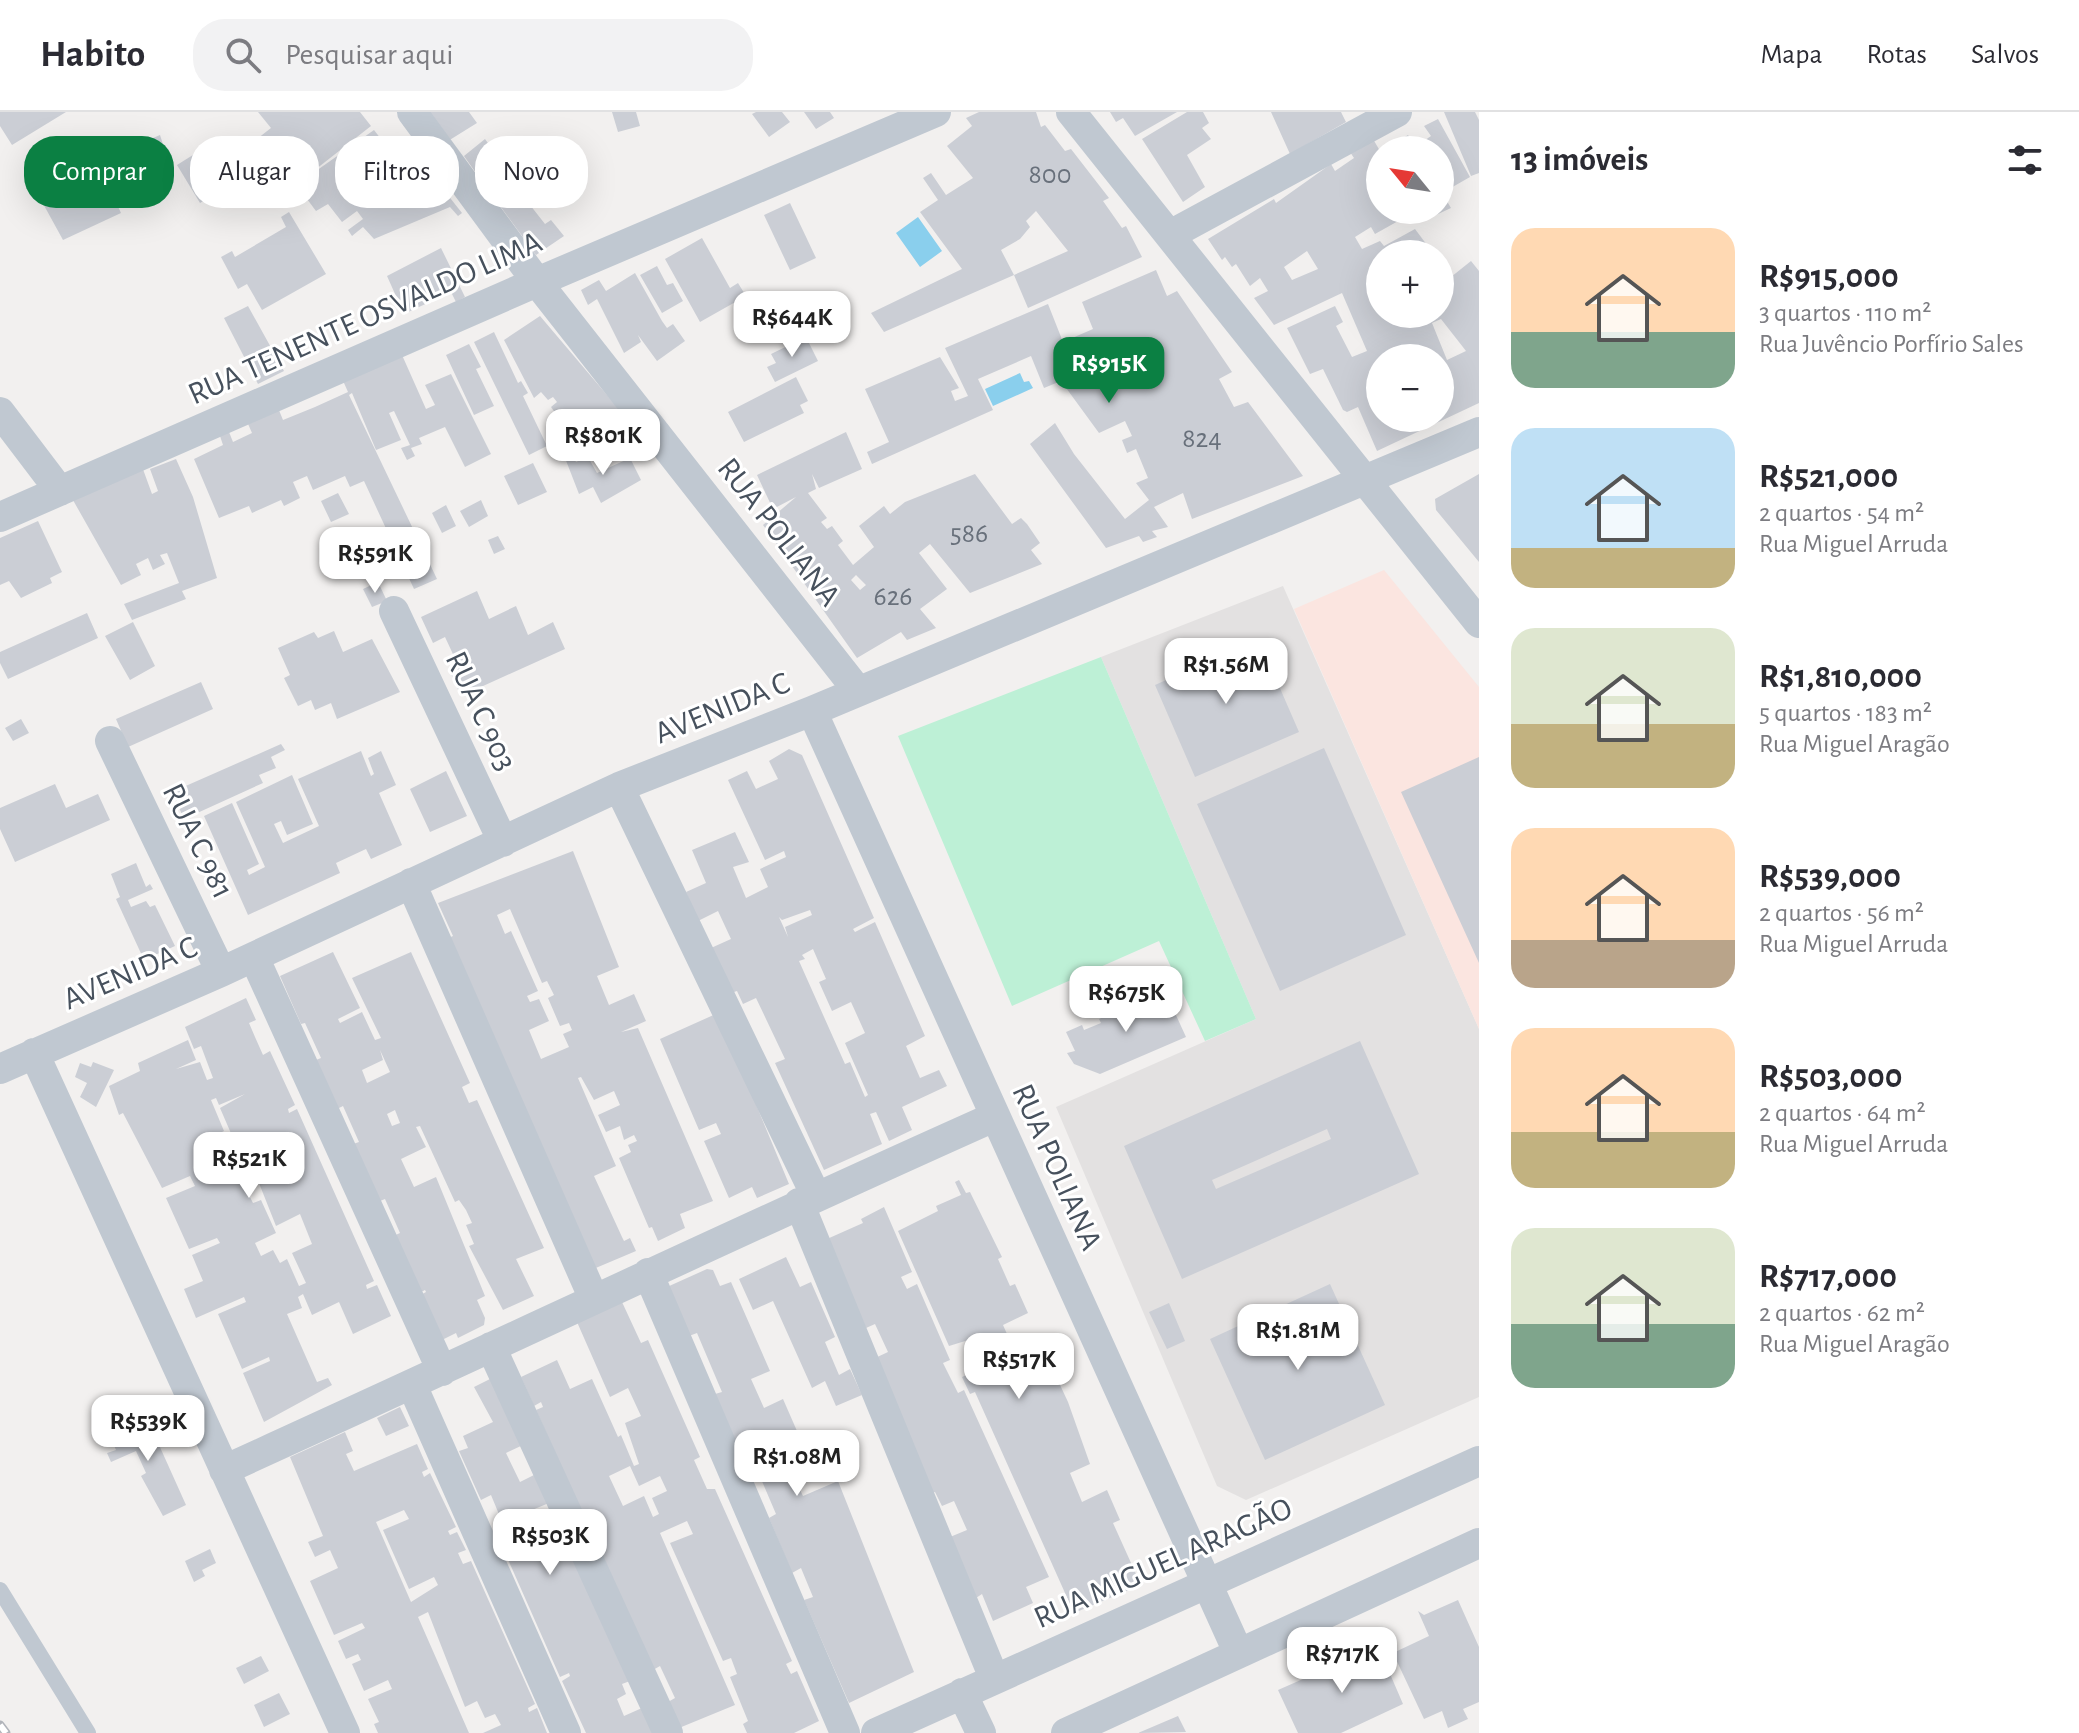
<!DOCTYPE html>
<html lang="pt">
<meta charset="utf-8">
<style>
:root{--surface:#fff;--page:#f2f2f3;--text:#2b2b33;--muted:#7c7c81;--line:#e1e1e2;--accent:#0b8043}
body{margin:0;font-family:"Alegreya Sans",sans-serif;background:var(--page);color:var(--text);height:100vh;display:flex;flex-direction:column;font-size:30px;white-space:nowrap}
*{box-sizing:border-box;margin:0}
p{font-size:26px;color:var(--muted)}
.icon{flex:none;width:44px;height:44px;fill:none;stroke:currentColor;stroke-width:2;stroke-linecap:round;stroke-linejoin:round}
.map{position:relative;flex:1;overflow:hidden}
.sheet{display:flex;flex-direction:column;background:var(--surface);width:600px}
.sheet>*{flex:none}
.banner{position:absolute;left:24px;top:24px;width:760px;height:72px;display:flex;gap:16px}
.needle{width:52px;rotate:300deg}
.tools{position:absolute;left:1366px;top:24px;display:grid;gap:16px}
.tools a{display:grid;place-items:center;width:88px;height:88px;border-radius:50%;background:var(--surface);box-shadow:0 8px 32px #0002;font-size:40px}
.price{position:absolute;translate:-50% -68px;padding:0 18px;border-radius:16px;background:#fff;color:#222;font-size:26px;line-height:52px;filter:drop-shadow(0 2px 4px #0008)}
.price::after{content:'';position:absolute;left:50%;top:48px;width:24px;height:18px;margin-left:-12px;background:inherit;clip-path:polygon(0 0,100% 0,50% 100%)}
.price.selected{background:var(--accent);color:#fff}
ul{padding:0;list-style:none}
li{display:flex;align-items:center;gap:24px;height:200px;padding:0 32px}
li span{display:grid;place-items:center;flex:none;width:224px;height:160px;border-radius:24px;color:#555}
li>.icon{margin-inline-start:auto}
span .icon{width:96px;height:96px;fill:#fffc;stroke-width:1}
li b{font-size:34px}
h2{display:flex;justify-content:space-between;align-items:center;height:96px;padding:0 32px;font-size:34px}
.tag{padding:0 28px;border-radius:32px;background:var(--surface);box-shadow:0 8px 32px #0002;font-size:28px;line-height:72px}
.tag.selected{background:var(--accent);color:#fff}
header{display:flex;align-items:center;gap:48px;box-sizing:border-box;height:112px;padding:0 40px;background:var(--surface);border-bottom:2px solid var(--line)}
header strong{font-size:38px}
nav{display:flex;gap:44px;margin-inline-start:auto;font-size:28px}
.search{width:560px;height:72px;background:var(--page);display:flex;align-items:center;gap:20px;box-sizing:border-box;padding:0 28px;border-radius:32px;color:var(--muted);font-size:30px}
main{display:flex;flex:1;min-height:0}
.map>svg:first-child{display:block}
</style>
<header>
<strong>Habito</strong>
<div class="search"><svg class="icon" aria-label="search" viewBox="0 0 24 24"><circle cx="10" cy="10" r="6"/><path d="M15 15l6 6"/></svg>Pesquisar aqui</div>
<nav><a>Mapa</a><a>Rotas</a><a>Salvos</a></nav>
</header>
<main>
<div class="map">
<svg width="1479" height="1621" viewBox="0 0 1479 1621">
<rect width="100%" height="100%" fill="#f2f0ef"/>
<!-- education -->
<path fill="#e3e1e1" d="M1283,474L1479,917V1285L1246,1388L1217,1374L1056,995L1256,907L1101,545Z"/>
<!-- medical -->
<path fill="#fbe5e0" d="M1384,458L1479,575V917L1294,497Z"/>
<!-- green -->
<path fill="#bdf0d6" d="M1101,545L1256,907L1205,929L1159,829L1012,894L898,624Z"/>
<!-- water -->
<path fill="#8acfed" d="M918,105L942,139L920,155L896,121Z
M1020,261L1024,270L1029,269L1033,276L993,294L985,277Z"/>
<!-- building -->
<path fill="#cbced5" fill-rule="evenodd" d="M0,0H66L12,33L0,14Z
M258,0H360L371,14L302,68L283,37L264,52L249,33L271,16Z
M429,0H469L477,11L448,29Z
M612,0H636L640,14L618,20Z
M756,0H782L790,10L769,25L752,2Z
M804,0H830L834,6L816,17Z
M979,0H1036L1041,15L1045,13L1065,39L1071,37L1109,86L1103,89L1122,116L1126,114L1142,145L1028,196L1014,163L1068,139L1036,99L1026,109L1030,115L1020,127L1001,138L1014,163L884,220L871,201L962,157L920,100L938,88L923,66L931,61L946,83L973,66L947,34L972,14L966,6Z
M1110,0H1177L1135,24L1123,6L1116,10Z
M1187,0H1203L1209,11L1202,16L1211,27L1187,43L1205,75L1183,90L1142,27Z
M1271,0H1341L1346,10L1290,42Z
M1444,0H1475L1479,8V61L1471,64Z
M1438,7L1470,65L1442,81L1451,96L1423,109L1416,99L1375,122L1371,115L1355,125L1362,137L1380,129L1384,134L1415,117L1430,137L1422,142H1380V202H1440V159L1444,156L1451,165L1471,149L1479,159V291L1377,339L1358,295L1347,300L1343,298L1323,257L1310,262L1287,216L1335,194L1343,210L1336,214L1352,245L1367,239L1342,181L1274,213L1254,186L1268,179L1260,166L1250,174L1236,152L1232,155L1225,145L1222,148L1208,127L1274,87L1276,91L1331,52L1335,59L1354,46L1350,40L1373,27L1380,39V98H1440V38H1383L1408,23L1415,35L1431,24L1424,14ZM1307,139L1318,157L1292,168L1284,155ZM1441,207L1466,239L1447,248L1432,211ZM1380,246H1440V306H1380Z
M374,18L388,36L402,25L462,101L458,104L450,95L374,127L363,115L352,124L348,118L363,107L357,99L342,110L328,92L316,99L307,87L300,89L295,83L303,76L299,71Z
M160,23L171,57L114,86L121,101L63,128L35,77Z
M485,27L509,60L513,57L519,65L512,70L506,63L488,78L464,44Z
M212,31L235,70L200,91L177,53Z
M512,70L545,112L551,108L564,124L536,143L492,83Z
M790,91L816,146L790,158L764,103Z
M289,100L326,162L262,198L247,172L238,177L221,145L232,139L235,145L286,115L281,105Z
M702,126L730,176L738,171L746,184L700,210L665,147Z
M441,136L465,185L456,190L451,180L404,202L387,164Z
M657,154L667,173L673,171L683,189L662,201L640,163Z
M1156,158L1167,184L1177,179L1230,257L1232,260L1219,267L1234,295L1248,290L1303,364L1192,407L1183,381L1154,395L1168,415L1152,419L1157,425L1143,430L1139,424L1106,436L1030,332L1055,311L1074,342L1125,407L1149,388L1136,371L1148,366L1136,337L1127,341L1122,328L1132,324L1125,309L1099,321L1061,269L1044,276L1031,244L978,267L993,298L872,352L867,340L889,330L865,277L940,245L959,276L951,279L955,289L968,284L945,236L1048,192L1063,230L1093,217L1082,190Z
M635,161L662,209L667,216L673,212L685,229L657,249L638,223L641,230L624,241L597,187L588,193L581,178L599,168L606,179Z
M248,194L284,259L258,272L224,206Z
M540,204L629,309L585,343L551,295L557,290L553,285L548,288L541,280L534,286L504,228Z
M494,220L518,271L521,269L528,281L523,284L547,334L529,343L474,230Z
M806,225L818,249L775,270L767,255L776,251L771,242Z
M469,232L481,255L476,257L494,294L474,303L446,243Z
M402,243L426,297L435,293L425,273L451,262L491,342L465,355L445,315L419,326L422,332L411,336L415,344L407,348L401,336L410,333L394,299L389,301L401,328L376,338L352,281L349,283L437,467L414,477L364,369L350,375L345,364L313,378L307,364L293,370L300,386L284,394L281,388L252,401L249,394L219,406L194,347L223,333L220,324L229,320L233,330L252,321L245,305L276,291L283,308L315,295L348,280L340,262Z
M796,265L808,289L800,293L804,301L744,330L728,300Z
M846,320L862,357L819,376L812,362L816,377L808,381L827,406L821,410L827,417L832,414L843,429L838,433L853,453L874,435L859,414L884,394L890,402L905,390L975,362L1012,412L1021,406L1027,412L1040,431L1031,438L1042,452L970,481L930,432L919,441L947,477L920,497L936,516L907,528L901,520L857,546L763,413L796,385L773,397L757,363ZM856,463L866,473L860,478L851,468Z
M572,341L576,350L588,345L597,361L630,346L641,368L601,391L593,375L579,382L565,346Z
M176,347L193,385L217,466L182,479L186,487L132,508L124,492L179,471L167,441L160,443L165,452L153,458L148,446L136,452L141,463L121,473L69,381L140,349L152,382L158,379L150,357Z
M533,351L547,380L518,393L504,364Z
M1479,362V450L1436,398L1435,387Z
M338,381L349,402L331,410L321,389Z
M481,388L488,404L469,415L460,399Z
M446,393L456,414L442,421L432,401Z
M38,409L62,460L50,466L52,471L21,486L9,469L0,473V426Z
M498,424L505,437L494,442L488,428Z
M378,470L387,489L372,495L363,477Z
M477,479L489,507L516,494L528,523L553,510L565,537L461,584L450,560L459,555L445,525L433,531L421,505Z
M87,501L98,526L8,567L0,551V540Z
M133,510L155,554L130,568L105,524Z
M334,519L343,540L372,527L400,580L337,607L331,591L315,598L311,588L298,594L284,566L290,563L278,536L314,520L318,526Z
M1215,526L1223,544L1259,528L1299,620L1195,665L1155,573L1193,556L1186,539Z
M201,570L213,597L128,635L116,607Z
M21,607L29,621L13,629L5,616Z
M281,632L285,638L271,645L276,656L259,663L263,671L184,707L172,680Z
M1324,636L1406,823L1280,879L1197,692Z
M789,637L802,643L874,806L853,817L855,820L875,810L925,924L906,934L920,966L939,958L947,974L902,995L912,1018L889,1029L876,1000L870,1002L882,1032L824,1058L775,951L785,947L756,886L743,892L737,879L731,881L711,836L731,827L718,799L698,809L686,780L706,771L692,738L735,720L749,750L733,755L746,786L768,775L760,757L786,745L784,739L765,748L728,668L747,659L756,677L778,667L769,649ZM810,798L812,803L785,815L788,825L779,805L782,808ZM813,837L826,867L819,870L832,899L851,890L865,921L845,931L868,983L865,985L850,950L845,952L799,849L805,847L802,843Z
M361,639L371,664L374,662L368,646L381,639L396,673L379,681L402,733L371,747L366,737L336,751L340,761L248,803L204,704L232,691L259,752L247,758L249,763L265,755L236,690L292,663L313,712L287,723L281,709L274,712L283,731L319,714L298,667Z
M1479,645V851L1401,680Z
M446,659L467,704L430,720L410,677Z
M55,672L66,696L98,682L110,708L15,750L0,717V696Z
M573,739L619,855L597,864L609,893L634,882L646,909L621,920L638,916L713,1089L680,1102L685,1116L658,1129L652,1115L649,1116L619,1046L631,1040L628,1033L637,1029L634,1023L624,1028L620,1014L606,1020L598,1003L620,993L614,979L594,988L581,965L578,966L616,1054L594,1064L622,1125L624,1129L630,1126L636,1139L591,1158L441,829L453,824L438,791ZM510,797L542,871L547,869L554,883L548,886L560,914L569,911L572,918L563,922L569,935L541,947L529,918L549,909L539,887L530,890L527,884L538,879L511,819L505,822L497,803Z
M136,751L146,775L150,772L153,777L128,788L131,795L146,789L150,795L155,793L175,834L144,848L116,787L120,785L111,762Z
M333,840L360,896L338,907L340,911L362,900L375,928L381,926L352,866L411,840L470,971L462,975L469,991L477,988L544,1136L516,1147L534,1184L503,1198L469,1134L474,1132L466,1113L472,1111L466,1098L459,1088L455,1090L420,1014L416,1015L426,1035L401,1047L414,1075L436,1065L485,1184L477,1188L485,1206L484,1213L458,1226L456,1221L438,1230L417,1185L426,1180L425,1178L415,1183L389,1126L400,1121L385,1087L375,1091L350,1033L359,1030L343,994L333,999L311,950L321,946L305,911L301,912L280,864ZM380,938L390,960L367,971L362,958L383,948ZM395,998L400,1011L392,1014L387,1002Z
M1164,877L1186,925L1100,962L1074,952L1067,941L1075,939L1066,920L1082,913L1084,918L1101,911L1099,907Z
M246,886L256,908L249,911L255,925L263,943L270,939L295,993L288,997L289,1001L297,997L374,1169L366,1173L367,1177L377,1173L391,1204L353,1222L339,1190L312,1203L303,1182L298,1185L302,1196L287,1202L317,1270L328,1266L332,1273L264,1310L243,1261L270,1249L269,1245L242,1257L218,1202L246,1190L244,1185L196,1206L184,1177L203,1169L192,1143L220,1131L217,1126L189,1137L166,1086L195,1074L190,1064L162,1076L123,1001L119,1003L109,974L140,959L138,951L188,928L196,948L176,957L200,950L207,968L213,966L201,934L194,937L185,915ZM245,982L220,996L233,1026L240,1023L276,1114L300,1102L312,1132L292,1141L306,1171L299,1174L287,1147L280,1151L273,1138L261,1144L255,1131L276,1121L261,1088L253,1091L247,1079L255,1075L240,1046L230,1031L226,1033L220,1021L224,1019L211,988L216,986L219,993Z
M718,901L789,1072L757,1086L752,1075L729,1086L704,1029L721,1022L716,1011L699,1018L660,927Z
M1360,929L1419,1062L1182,1167L1124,1034ZM1327,1017L1331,1027L1216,1077L1212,1068Z
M93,950L114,958L96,995L80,985L87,971L75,965L80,951L91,955Z
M959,1068L966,1081L970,1080L1002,1145L998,1147L1010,1174L1015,1172L1028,1201L1003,1213L1029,1271L1054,1260L1068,1290L1090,1352L1070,1361L1082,1390L1107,1378L1120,1408L1113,1411L1141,1473L1074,1501L975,1280L970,1282L962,1265L987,1254L975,1226L949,1234L898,1119L938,1099L936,1094L961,1083L955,1070Z
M884,1095L912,1160L901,1165L907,1177L917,1172L950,1248L943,1251L958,1281L964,1278L1049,1465L1026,1475L1033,1491L993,1509L982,1482L976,1486L950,1425L967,1418L954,1389L942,1394L935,1380L930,1382L873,1247L888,1240L875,1212L866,1216L827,1127L863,1111L861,1107Z
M786,1145L800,1175L811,1170L835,1225L825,1230L839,1263L850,1257L862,1283L836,1294L825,1269L812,1276L773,1189L753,1198L739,1167Z
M707,1157L713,1158L720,1174L731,1170L770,1259L751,1267L764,1296L783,1287L804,1335L784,1345L803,1384L838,1369L914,1560L849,1591L804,1488L813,1485L801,1456L792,1461L769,1406L776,1402L749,1339L741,1343L715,1282L722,1280L697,1221L689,1224L667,1175Z
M1330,1172L1385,1293L1265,1348L1210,1227Z
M622,1190L641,1231L648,1228L700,1345L694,1348L707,1377H715L792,1549L786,1552L791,1562L797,1559L819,1609L794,1621H747L743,1612L748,1609L730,1565L737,1562L731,1546L723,1549L670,1431L693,1422L687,1409L660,1421L735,1593L679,1616L668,1590L675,1586L660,1554L653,1558L536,1298L543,1295L541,1290L534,1294L521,1265L557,1248L570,1277L592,1267L618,1325L621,1323L634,1354L639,1352L625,1311L641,1304L628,1276L610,1285L577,1210ZM630,1354L639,1374L660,1364L667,1379L652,1386L659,1402L653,1405L644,1384L623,1394L609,1364Z
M1169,1191L1185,1229L1167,1237L1149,1200Z
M492,1266L523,1333L506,1341L520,1370L536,1362L549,1391L532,1398L535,1404L551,1396L630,1569L622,1572L626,1582L617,1587L624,1604L642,1596L654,1621H586L562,1569L570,1564L569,1561L560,1565L494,1416L503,1412L491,1383L481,1388L459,1339L468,1336L463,1324L493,1310L474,1275Z
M400,1295L409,1314L386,1324L377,1306Z
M146,1304L186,1393L163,1404L141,1364L146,1361L136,1339L111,1350L107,1341L116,1338L108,1320Z
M345,1320L353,1339L346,1342L354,1359L417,1332L428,1357L422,1360L424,1365L430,1361L456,1415L448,1419L450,1423L457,1420L466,1438L458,1441L463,1452L471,1449L535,1592L528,1596L529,1600L537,1596L547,1621H483L501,1613L495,1602L485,1606L477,1589L465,1595L428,1500L418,1505L469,1621H378L374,1612L379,1610L368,1587L392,1577L388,1568L364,1579L352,1552L361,1548L358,1542L346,1547L338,1529L365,1516L362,1511L334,1523L310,1469L338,1456L330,1438L315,1445L308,1430L323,1424L290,1345ZM404,1398L409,1407L383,1418L409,1477L434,1465L438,1473L411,1490L376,1410Z
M210,1437L216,1451L202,1458L205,1464L194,1470L185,1449Z
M1458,1488L1479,1535V1590L1463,1597L1468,1607L1448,1616L1442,1599L1424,1607L1393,1541L1429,1524L1418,1499L1424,1503Z
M1378,1534L1403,1592L1341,1621H1298L1278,1578Z
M261,1544L269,1559L244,1572L236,1556Z
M279,1581L290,1602L264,1615L254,1593Z
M1178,1604L1186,1620L1138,1621Z"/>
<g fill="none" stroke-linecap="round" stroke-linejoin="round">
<!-- service -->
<path stroke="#c0c8d1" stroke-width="16" d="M0,1478L88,1621"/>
<!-- minor -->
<path stroke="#c0c8d1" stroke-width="30" d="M412,0L537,170L858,579
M1071,0L1479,511
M1170,123L1397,0
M0,300L60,379
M0,405L537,170L936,0
M394,499L503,730
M812,599L1238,1540
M110,629L221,860
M619,675L816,1084
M411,771L593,1185
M254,845L442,1259
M34,941L345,1621
M0,957L221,860L619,675L812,599L1479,320
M799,1091L994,1566
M648,1161L845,1621
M491,1235L668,1621
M412,1273L566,1621
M224,1358C482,1241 736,1120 994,1005
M962,1581L981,1621
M876,1621L1479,1349
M1066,1621L1479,1431"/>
<defs>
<path id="rail" d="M0,1613L6,1621"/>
</defs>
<!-- rail casing -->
<use href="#rail" stroke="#b1b4ba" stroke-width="9"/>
<!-- rail -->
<use href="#rail" stroke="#fff" stroke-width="6" stroke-dasharray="18" stroke-linecap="butt"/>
</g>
<g text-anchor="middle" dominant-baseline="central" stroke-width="6" stroke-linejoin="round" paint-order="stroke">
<!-- number labels -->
<g font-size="28" fill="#68707b">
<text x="1050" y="63">800</text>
<text x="1202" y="327">824</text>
<text x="969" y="422">586</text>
<text x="893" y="485">626</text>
</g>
<!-- street labels -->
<g font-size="32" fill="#47515d" stroke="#fff">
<text transform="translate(365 206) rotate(-24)">RUA TENENTE OSVALDO LIMA</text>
<text transform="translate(779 420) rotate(52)">RUA POLIANA</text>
<text transform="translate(722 596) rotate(-22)">AVENIDA C</text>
<text transform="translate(481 599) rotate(65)">RUA C 903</text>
<text transform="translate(198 729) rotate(64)">RUA C 981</text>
<text transform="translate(130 861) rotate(-23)">AVENIDA C</text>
<text transform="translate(1057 1055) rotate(66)">RUA POLIANA</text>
<text transform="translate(1163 1451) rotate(-24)">RUA MIGUEL ARAGÃO</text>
</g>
</g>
</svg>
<div class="tools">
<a><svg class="needle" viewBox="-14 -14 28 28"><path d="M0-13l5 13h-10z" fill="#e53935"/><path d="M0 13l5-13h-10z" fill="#7c7c81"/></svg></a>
<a>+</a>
<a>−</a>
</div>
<b class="price" style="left:792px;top:247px">R$644K</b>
<b class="price selected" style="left:1109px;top:293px">R$915K</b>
<b class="price" style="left:603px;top:365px">R$801K</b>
<b class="price" style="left:375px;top:483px">R$591K</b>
<b class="price" style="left:1226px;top:594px">R$1.56M</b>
<b class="price" style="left:1126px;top:922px">R$675K</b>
<b class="price" style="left:249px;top:1088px">R$521K</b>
<b class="price" style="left:1298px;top:1260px">R$1.81M</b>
<b class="price" style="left:1019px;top:1289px">R$517K</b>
<b class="price" style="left:148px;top:1351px">R$539K</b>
<b class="price" style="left:797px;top:1386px">R$1.08M</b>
<b class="price" style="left:550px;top:1465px">R$503K</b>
<b class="price" style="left:1342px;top:1583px">R$717K</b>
<div class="banner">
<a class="tag selected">Comprar</a>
<a class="tag">Alugar</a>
<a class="tag">Filtros</a>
<a class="tag">Novo</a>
</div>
</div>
<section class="sheet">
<h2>13 imóveis<svg class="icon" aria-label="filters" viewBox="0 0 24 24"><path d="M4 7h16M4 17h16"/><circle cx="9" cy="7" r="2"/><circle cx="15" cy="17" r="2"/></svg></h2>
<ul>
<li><span style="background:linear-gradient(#ffd9b3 65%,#7fa58c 0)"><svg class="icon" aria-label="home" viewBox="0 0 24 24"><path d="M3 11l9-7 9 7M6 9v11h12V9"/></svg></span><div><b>R$915,000</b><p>3 quartos · 110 m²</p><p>Rua Juvêncio Porfírio Sales</p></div></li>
<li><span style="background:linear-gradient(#bfe0f5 75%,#c2b280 0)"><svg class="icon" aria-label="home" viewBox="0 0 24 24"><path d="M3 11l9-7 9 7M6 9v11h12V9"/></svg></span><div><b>R$521,000</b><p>2 quartos · 54 m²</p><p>Rua Miguel Arruda</p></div></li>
<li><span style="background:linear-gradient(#dfe7d0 60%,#c2b280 0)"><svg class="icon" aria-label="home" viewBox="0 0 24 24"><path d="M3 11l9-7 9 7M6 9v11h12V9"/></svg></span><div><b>R$1,810,000</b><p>5 quartos · 183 m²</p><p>Rua Miguel Aragão</p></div></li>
<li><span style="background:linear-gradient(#ffd9b3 70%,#b9a48a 0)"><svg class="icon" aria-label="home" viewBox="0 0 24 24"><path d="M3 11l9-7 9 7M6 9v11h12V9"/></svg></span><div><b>R$539,000</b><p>2 quartos · 56 m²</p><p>Rua Miguel Arruda</p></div></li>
<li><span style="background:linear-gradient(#ffd9b3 65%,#c2b280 0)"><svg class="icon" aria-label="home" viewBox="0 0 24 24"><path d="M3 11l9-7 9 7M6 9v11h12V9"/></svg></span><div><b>R$503,000</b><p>2 quartos · 64 m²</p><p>Rua Miguel Arruda</p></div></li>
<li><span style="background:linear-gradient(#dfe7d0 60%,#7fa58c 0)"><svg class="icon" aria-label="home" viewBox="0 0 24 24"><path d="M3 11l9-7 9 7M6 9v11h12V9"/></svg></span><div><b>R$717,000</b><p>2 quartos · 62 m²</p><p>Rua Miguel Aragão</p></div></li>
</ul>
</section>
</main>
